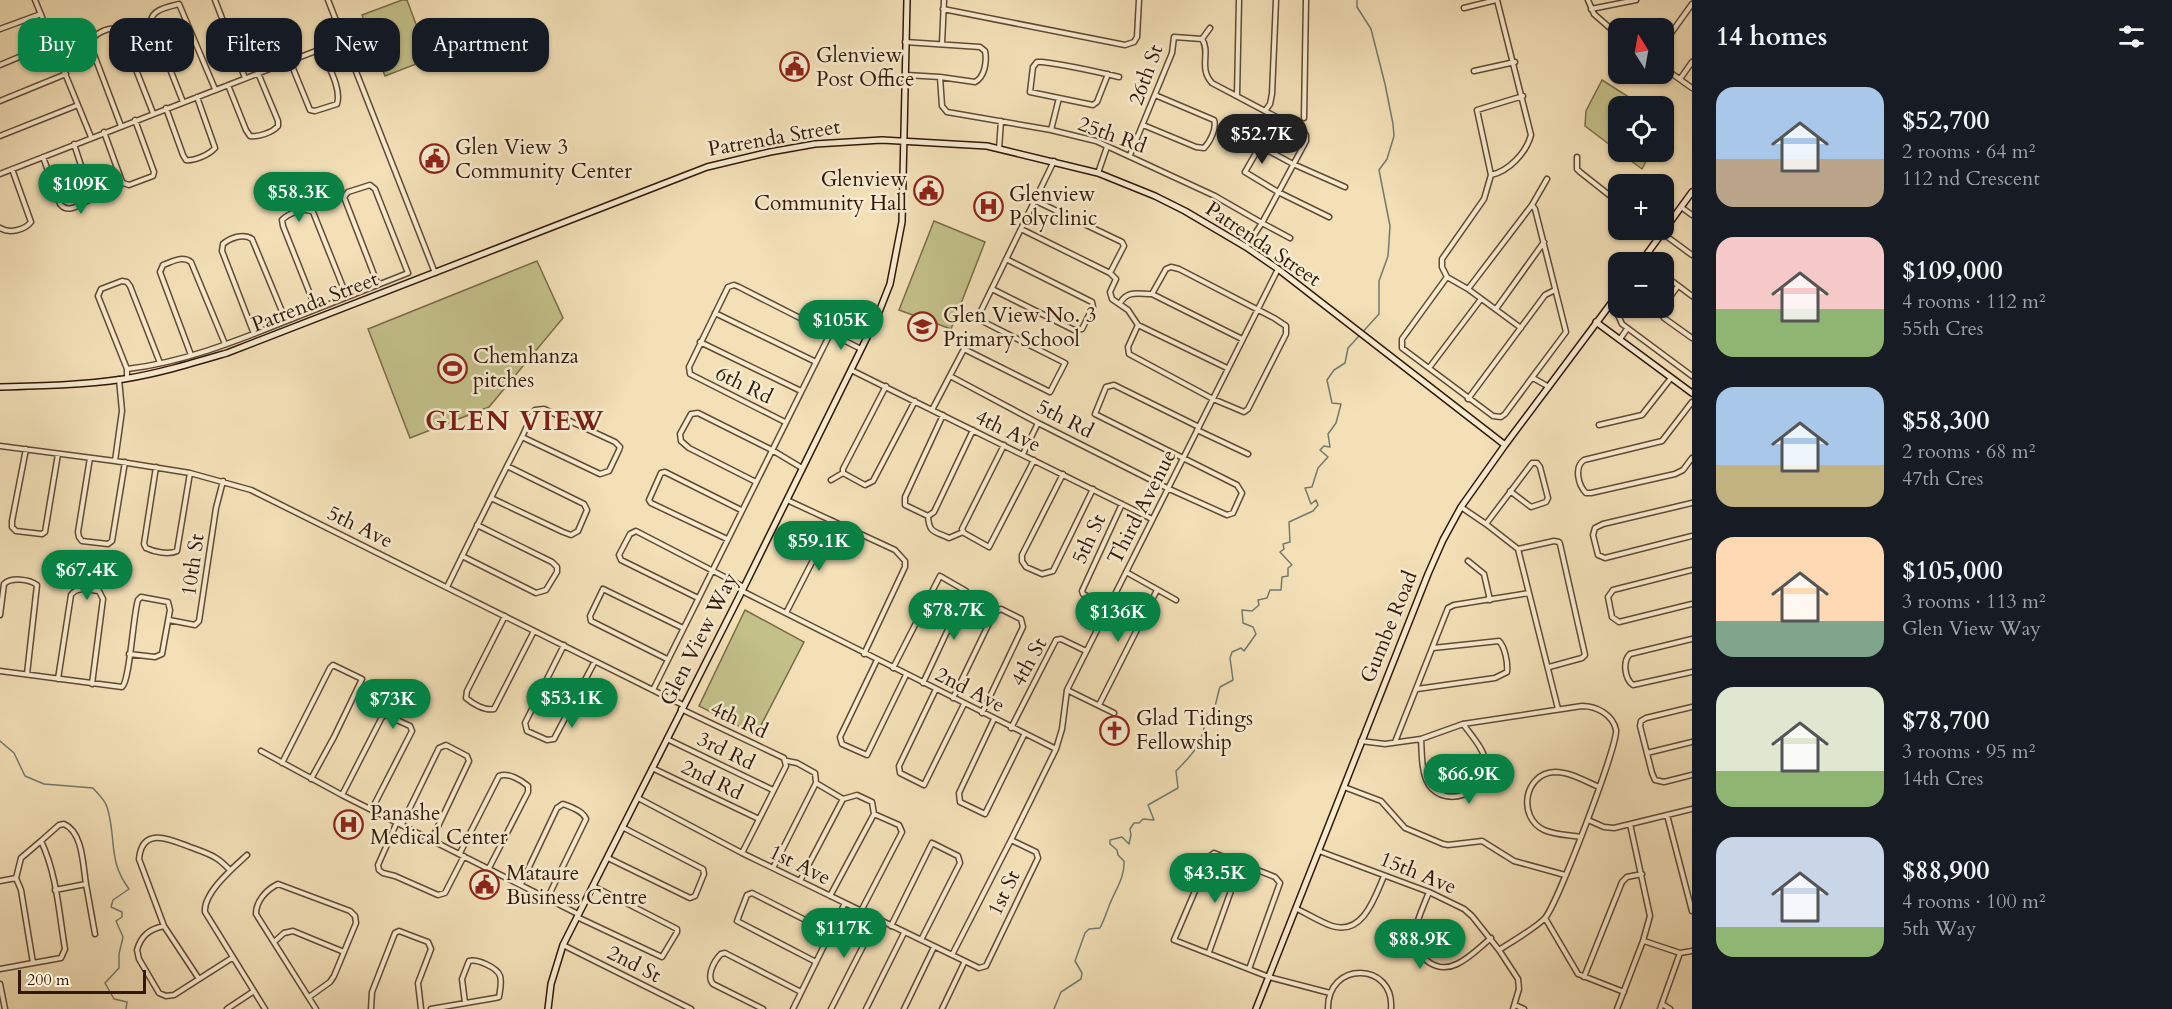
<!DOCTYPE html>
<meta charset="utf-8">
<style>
:root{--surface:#171b24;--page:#20242c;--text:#f1f3f6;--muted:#9ea1a6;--accent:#0b8043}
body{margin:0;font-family:Cardo,serif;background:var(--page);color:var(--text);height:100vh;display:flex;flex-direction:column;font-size:22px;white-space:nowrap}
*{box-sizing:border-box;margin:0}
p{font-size:20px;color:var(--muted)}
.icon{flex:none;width:33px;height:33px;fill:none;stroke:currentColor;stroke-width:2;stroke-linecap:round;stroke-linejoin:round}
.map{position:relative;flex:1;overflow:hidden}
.side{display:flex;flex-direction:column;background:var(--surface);width:480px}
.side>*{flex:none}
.guide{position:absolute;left:18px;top:18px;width:570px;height:54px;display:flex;gap:12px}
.needle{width:39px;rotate:349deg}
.fabs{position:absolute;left:1608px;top:18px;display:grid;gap:12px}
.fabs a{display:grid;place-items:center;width:66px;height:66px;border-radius:12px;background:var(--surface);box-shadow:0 2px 4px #0004;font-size:30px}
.scale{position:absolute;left:18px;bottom:15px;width:128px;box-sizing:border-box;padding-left:6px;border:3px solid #321808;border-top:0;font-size:16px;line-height:21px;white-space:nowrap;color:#321808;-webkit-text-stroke:4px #f7ebd0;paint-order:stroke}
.price{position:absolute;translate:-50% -51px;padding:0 14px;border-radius:21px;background:var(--accent);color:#fff;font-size:20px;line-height:39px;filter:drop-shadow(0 2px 3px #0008)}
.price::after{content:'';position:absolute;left:50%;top:36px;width:18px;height:14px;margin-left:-9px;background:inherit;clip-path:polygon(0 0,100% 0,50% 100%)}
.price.on{background:#222;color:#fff}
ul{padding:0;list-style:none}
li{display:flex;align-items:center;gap:18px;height:150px;padding:0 24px}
li span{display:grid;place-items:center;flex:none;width:168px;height:120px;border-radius:18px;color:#555}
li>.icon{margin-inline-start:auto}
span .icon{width:72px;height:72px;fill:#fffc;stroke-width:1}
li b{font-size:26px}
h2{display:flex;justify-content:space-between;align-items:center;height:72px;padding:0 24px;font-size:26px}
.chip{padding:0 21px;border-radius:18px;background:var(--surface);box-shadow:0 2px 4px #0004;font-size:21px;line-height:54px}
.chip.on{background:var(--accent);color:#fff}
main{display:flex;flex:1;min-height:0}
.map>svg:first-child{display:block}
</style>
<main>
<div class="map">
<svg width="1692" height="1009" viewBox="0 0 1692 1009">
<rect width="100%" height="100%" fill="#f3e0b7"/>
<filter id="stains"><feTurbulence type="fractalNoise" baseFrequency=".00333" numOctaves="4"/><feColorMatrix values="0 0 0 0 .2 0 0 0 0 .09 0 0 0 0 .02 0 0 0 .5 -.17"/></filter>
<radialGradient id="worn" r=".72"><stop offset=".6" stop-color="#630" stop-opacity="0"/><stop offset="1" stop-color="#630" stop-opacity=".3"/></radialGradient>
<!-- green -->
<path fill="#c3c089" stroke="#7a6c48" stroke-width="1.5" d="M402,0H407L429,59L385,76L362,15Z
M1602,80L1643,106H1618V151L1585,126L1586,111Z
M1619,152H1651L1642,169Z
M934,221L985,242L951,329L899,310Z
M537,261L563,318L489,407L410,438L368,329Z
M745,610L804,642L756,735L699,706Z"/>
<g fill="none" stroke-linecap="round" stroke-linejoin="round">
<!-- stream -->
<path stroke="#727a6f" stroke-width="1.5" d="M0,741L14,753L25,776L44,784L93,788C98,794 105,800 107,807C117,838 107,860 129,889L113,900L111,907L122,912V917L116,921L123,937L119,954V968L105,983L114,999L127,1002L126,1009
M1054,1009L1061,992L1081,979L1082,973L1075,961L1085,933L1089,929L1100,928C1104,920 1106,914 1109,906C1115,890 1125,878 1124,861L1118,855L1117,850L1110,844V840L1122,837L1129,844L1131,835L1130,829L1134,823H1139L1143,819L1154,820L1148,805L1178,788L1176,771C1197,750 1202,744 1207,714L1212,715C1216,706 1217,696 1220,687L1233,680L1230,658L1232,652L1241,648L1244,651L1256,634L1253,627L1243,623L1242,610L1252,611L1259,605L1258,600L1267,598L1270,590H1281L1282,577L1288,576V568L1292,565L1280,552L1284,549L1283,544L1290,542L1289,522L1313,511L1318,505L1316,500L1311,504L1305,488L1312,487L1318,468L1328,457L1320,450L1324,446L1330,447L1328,434L1336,423L1341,404L1332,403L1327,380L1334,370L1345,363L1348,348L1379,314V281L1388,256L1390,226L1379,170L1387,159L1394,136L1393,124L1385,84L1371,29L1357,7V0"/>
<defs>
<path id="street" d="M35,0L91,137
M215,0L245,78
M328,0L435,273
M1588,0L1594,14L1618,35
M1464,8L1496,0
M943,9L1125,45L1134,42L1137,37L1139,0
M1591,9L1636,0
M0,29L41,14
M1202,39C1211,52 1198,68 1212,83L1301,130L1306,135V141L1262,223L1290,238
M1202,39L1210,28
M905,42L980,47L985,51C987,61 985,77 975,82L940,77L906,75
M1664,43L1692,4
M942,44L944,0
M290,61L310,110L315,111L337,104C342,88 327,64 321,49
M0,65L53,43
M1664,68L1692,88
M1474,71L1515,62
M1108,74L1097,102L1093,105L1030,92L1033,67L1037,62H1042C1067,65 1094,71 1119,77
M940,77L942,106L947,112L1051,130L1096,141L1215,196L1262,223L1246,247
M1680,79L1692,62
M228,85L246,130L250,136C258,137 272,133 278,126V121L258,73
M1237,95L1239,0
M0,101L66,74
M183,102L151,21C152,9 169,7 179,4L215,89
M166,108L183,155L186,160C194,161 209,155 215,148L197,97
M1265,111L1270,104L1272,94L1276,0
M1304,118L1306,0
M1143,125L1196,147L1204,148C1210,142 1217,128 1214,120L1155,95
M121,126L90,44C92,34 108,27 118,29L122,34L153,113
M1051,130L1059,98
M104,132L121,179L123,183L129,185L153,176L154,172L135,120
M0,136L78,105
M999,149L1001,121
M1130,155L1172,53L1174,37L1202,39
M43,157L60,204C68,214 79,205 89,200L90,193L74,144
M1577,157V169L1580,172L1618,202
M1098,173L1107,147
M0,174L344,40
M1491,175C1509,171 1526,153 1531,135L1497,0
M1681,207L1692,215
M1329,217L1278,192L1245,172L1260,146L1293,164L1345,187
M0,228C9,234 25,230 31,222L12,169
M1021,229L1110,273L1124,246L1122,242L1036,201
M1658,230L1692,255
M1110,273L1116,279L1110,292L1112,299L1128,310L1138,325
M1664,275L1692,296
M1447,277L1402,339V348L1493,416L1501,417L1505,414L1566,332L1535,209L1532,205
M992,289L1074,330L1082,329L1093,307L1092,302L1006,259
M1468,289L1532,205L1547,179
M1120,303C1128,290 1138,294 1152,294
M1664,305L1678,286
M1622,308L1618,315L1622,324L1692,376
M1662,308L1661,313L1664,318L1692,338
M316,309L283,226L282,220C289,213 304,207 313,212L347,297
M1496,309L1544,242
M715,313L816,362
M1521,328L1468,289L1447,277L1442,267V259L1484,199L1491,175L1477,110L1523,96
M254,334L222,251L223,244C230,238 243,233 252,239L286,321
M1620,339L1627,329
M700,342L801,391
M191,355L160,272L163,265C172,262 182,255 191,262L225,344
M1227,368L1138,325L1128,347L1129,354L1213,399L1244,412L1248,409L1286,334V326L1274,318L1179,269L1171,267L1166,269L1152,294L1242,339
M1429,368L1481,299
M127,369L98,296L101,289L122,281L127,282L130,286L160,363
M851,370L1152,519
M950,376L1038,423L1167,488L1227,515L1233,513L1242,493L1237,485L1095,414L1106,387L1114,385L1199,427
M127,378V369C181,363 234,342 284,322C326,305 367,289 408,273L375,189L370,185L348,192L344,197L378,285
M1533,378L1549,387
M1468,399L1545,295L1555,290
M1692,402L1662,441L1584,460C1574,467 1578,485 1586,493H1591L1675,474L1683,470L1692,458
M932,410L964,349L1050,392L1065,363L980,320L978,317L1054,161
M943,415L905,497V505L928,516L934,512L973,430
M785,422L690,374L689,367L728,287L734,285L739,287L861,349
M1599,425L1642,415L1671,378
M1197,430L1248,454
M1004,445L962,529L964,533L989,547L1034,460
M0,446L115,461L190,473L251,490L683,705
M26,449L12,521V527L16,531L42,534L45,532L58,454
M1023,454L1038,423
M90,458L78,532L79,537L82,541L108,544L112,541L125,462
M115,461L122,411L119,379
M156,467L144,544L146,548C154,552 169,555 177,551L190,473
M843,473L865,485L873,481L915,401
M843,473V469L886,386
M1063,474L1022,555V561L1026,567L1042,574L1053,571L1093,489
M831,480L843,473
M756,482L689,448L681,441L680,434L691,414L698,413L772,450L802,468
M491,498L563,532L571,535L578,531L587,510L584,504L507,466
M787,500L895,550L905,561V567L864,654
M1692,503L1603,524L1595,528L1593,535L1598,555L1605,558L1692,536
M1461,507L1486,524L1518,549L1558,709
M928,516C929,533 934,531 949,538L963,532
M1486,524L1532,463H1537L1540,467L1548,498L1546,502L1531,507L1510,491
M727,539L651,503L649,500L661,473L665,472L741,510
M1518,549L1554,541L1559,542L1560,544L1585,655L1582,658L1549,667
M462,556L536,593L546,590L557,572V567L552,562L477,525
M1468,561L1484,574L1490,600
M1692,570L1613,590L1608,597L1612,617L1619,622L1692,604
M1126,572L1176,600
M447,587C471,538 495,489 520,441L522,437L533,413L535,410L544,409L615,442L620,447L619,450L609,471L600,474L522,437
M742,591L1056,749
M698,598L621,560L619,555L630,534L636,531L744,587
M1109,607L1083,594L1082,591L1122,504
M786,613L833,521
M0,615L4,584C11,577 29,579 37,585L27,674
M505,616L467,691L466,698C473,704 485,711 494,709L534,631
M169,620L195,625L199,621L216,508L223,481
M1692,639L1630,654C1622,662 1625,679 1633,685L1692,672
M564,645L525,723L527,731L547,740L554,739L595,661
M667,659L591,621L590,616L603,589L683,628
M877,660L840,737L842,744L867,755L906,675
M893,668L940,576L966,591L923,683
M0,671L122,687C130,681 133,615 138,600L141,597L168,602L170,610L162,654L155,657L129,654
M58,679L71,595C77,586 89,590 99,591L103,599L92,684
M936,689L899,766L900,773L924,785L964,704
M1417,689L1495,678L1507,672C1508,663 1505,647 1499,641L1433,648
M653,690L830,334
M1067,690L1114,713
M953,698L994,613L1001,609L1021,619L1023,627L982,713
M1099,705L1157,590
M1692,707L1646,718L1641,721L1640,726L1652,773L1655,780L1664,782L1692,775
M681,709L784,758L786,766L742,853
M994,719L959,793L960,802L985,814L1024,735
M1011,728L1056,640L1061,639L1086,651
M667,739L773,790
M1421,739C1422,753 1421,773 1429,785C1446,809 1487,793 1486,764C1485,750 1471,735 1463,724
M1361,741L1385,744L1421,739L1463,724L1582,706C1597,706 1613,715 1616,730C1618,745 1557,905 1545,918C1536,928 1511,942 1499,950
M1395,742L1448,608L1454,605L1529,593
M261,751L342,795L578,914
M1647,753L1692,742
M787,761L797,763L815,773L816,783
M282,763L330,668L333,665L337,667L362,679L334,737L311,779
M652,768L759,819
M1344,787L1381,801L1405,828L1443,844L1448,845L1482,841L1514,861L1565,875
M342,795L382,717L386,715L410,726L412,731L372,809
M638,798L742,853L979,968L986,966L1038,858L1036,852L1011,840
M843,799L857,795L872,802L874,814
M1667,815L1692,911
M1588,820L1604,827L1614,828L1692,809
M397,822L378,865L379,870L383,873L395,876L438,895L445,893L464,856
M402,824L439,748L446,745L467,756L469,761L432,839
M1581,837C1569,835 1555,835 1544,830C1517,817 1524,773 1555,772C1570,772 1585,781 1599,787
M41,841L59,825L64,824C83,832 83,866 86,884L55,890
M1319,851L1429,892L1464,909L1472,916L1499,950L1518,979L1519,989L1513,1009
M460,853L499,776C508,772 521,780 528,786V792L489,868
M247,855C234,867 203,893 205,912L265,1009
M608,858L690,898L695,896L704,874L703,869L622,827
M773,868L816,783L843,799L800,881
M230,870C226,866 221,861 216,858C208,853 198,850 190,847C170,839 142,826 139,859L164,926L199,979L232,958
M16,878L21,858L41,841C57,874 59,914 65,949L61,958L33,963
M0,881L16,878L21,890L33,963L0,969
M86,884L95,934
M521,884L557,808L563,804C571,807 583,811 586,819L548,897
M1429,892C1424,905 1417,919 1415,932C1413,955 1435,975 1457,964C1470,958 1480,947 1491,938
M830,896L874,814L899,825L902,832L861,911
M1297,909C1308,914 1320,922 1332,926C1363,936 1375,897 1384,876
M577,917L662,957L677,932V929L593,886
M1545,918L1578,974L1624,992
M164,926C149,929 141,936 137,950L139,959L159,993L166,996L174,995L199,979
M891,926L932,843L958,856L960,863L921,940
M1644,941L1680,953
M274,942L284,933L293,931L344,952
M563,945L691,1009
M1209,952L1241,863
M952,955L1011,840L1056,749L1062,729L1067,690L1278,269
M816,962L737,921L747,895L752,893L831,933
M1249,969L1280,883L1275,877L1214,853L1210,856L1174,940L1269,977L1330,993
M1584,977L1622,882L1627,877L1642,874
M0,984L5,1009
M309,997L330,982L334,976L356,923L355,916L350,911L278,884C266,890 256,901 256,914L316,1009
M1662,1004L1670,1009
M1515,1005L1524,1009
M227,1009L254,991
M371,1009L372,992L395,933L399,931L428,942L431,949L418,983L421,1009
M431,1009L495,998L499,997C500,991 502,982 500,976C497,967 477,959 469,961L462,979L465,1003
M763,1009L713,984C706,976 714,961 721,954L725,953L801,992
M793,1009L845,903
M831,1009L877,919
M866,1009L904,933
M904,1009L934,947
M942,1009L964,963
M1328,1009C1327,960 1395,962 1391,1009
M1617,1009L1643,941L1650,916L1630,824
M1660,1009L1680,953L1692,951"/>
<path id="secondary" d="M1641,262L1692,192
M1596,322L1692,393
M0,387C42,386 83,385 124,379C160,373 193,363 227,353L707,167L770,152L815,144L882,140L987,146L1098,173L1155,196L1185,211L1246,247L1278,269L1505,445
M548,1009L551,984L563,945L742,591L877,317L890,284L902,222L907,0
M1256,1009L1428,574L1443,540L1461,507L1505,445L1618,294"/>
</defs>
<!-- street casing -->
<use href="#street" stroke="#624a34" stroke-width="7"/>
<!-- secondary casing -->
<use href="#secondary" stroke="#321808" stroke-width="8"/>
<!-- street -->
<use href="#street" stroke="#f7ebd0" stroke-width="4"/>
<!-- secondary -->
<use href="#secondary" stroke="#f7ebd0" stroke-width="5"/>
</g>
<!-- icons -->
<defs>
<symbol id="civic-ring" viewBox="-11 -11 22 22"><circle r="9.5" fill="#f7ebd0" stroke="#8f2418" stroke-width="1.5"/><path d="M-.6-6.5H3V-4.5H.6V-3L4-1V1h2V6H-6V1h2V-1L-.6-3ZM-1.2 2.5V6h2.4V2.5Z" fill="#8f2418"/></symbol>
<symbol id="hospital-ring" viewBox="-11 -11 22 22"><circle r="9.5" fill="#f7ebd0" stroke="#8f2418" stroke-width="1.5"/><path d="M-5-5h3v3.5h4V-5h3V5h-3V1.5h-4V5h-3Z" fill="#8f2418"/></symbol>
<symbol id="school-ring" viewBox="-11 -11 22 22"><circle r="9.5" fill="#f7ebd0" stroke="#8f2418" stroke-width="1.5"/><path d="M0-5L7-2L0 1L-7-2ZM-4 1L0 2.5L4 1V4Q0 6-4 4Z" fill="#8f2418"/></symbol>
<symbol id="stadium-ring" viewBox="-11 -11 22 22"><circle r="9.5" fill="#f7ebd0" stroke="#8f2418" stroke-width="1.5"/><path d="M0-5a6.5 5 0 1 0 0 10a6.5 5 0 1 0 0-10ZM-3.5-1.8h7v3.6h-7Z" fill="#8f2418"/></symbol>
<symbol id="church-ring" viewBox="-11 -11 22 22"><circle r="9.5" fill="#f7ebd0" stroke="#8f2418" stroke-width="1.5"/><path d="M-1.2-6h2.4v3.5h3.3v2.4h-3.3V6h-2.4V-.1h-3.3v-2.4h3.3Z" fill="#8f2418"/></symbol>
</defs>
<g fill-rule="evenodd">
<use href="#civic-ring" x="778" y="50" width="33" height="33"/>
<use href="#civic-ring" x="418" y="142" width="33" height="33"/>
<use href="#civic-ring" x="912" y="174" width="33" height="33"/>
<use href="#hospital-ring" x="972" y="190" width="33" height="33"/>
<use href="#school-ring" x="906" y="310" width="33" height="33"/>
<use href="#stadium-ring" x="436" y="352" width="33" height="33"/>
<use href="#church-ring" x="1098" y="714" width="33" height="33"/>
<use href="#hospital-ring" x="332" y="808" width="33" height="33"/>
<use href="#civic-ring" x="468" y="868" width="33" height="33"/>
</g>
<g text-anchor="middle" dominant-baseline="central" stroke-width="5" stroke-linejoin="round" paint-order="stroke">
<!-- poi labels -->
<g font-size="21" fill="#321808" stroke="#f7ebd0" text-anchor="start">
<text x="816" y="55">Glenview<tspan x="816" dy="24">Post Office</tspan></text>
<text x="455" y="147">Glen View 3<tspan x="455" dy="24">Community Center</tspan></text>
<text x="907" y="179" text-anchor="end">Glenview<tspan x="907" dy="24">Community Hall</tspan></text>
<text x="1009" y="194">Glenview<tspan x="1009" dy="24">Polyclinic</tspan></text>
<text x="943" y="315">Glen View No. 3<tspan x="943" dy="24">Primary School</tspan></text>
<text x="473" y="356">Chemhanza<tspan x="473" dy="24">pitches</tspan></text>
<text x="1136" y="718">Glad Tidings<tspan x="1136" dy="24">Fellowship</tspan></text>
<text x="370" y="813">Panashe<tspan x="370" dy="24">Medical Center</tspan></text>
<text x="506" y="873">Mataure<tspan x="506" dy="24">Business Centre</tspan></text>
</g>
<!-- street labels -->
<g font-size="21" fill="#321808" stroke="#f7ebd0">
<text transform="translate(1146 75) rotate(-70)">26th St</text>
<text transform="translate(1112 135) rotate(20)">25th Rd</text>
<text transform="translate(774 138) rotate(-10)">Patrenda Street</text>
<text transform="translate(1263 244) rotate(34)">Patrenda Street</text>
<text transform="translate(315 302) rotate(-21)">Patrenda Street</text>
<text transform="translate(744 385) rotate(26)">6th Rd</text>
<text transform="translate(1065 419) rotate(27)">5th Rd</text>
<text transform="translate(1008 431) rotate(26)">4th Ave</text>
<text transform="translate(1142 507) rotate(-63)">Third Avenue</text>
<text transform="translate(360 527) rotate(26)">5th Ave</text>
<text transform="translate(1089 539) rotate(-65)">5th St</text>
<text transform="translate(193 565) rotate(-82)">10th St</text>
<text transform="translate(1389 627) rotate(-68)">Gumbe Road</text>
<text transform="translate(699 639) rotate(-63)">Glen View Way</text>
<text transform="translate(1029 662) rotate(-61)">4th St</text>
<text transform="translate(970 690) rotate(27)">2nd Ave</text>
<text transform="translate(739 720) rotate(25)">4th Rd</text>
<text transform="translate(726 751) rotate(26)">3rd Rd</text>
<text transform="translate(712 780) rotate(26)">2nd Rd</text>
<text transform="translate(800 865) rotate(26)">1st Ave</text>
<text transform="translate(1418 873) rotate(22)">15th Ave</text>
<text transform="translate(1004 893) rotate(-64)">1st St</text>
<text transform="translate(634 964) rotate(27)">2nd St</text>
</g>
<!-- district labels -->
<g font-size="27" font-weight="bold" letter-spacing="1.5" fill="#7a1f14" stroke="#f7ebd0">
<text x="515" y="421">GLEN VIEW</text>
</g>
</g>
<rect width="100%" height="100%" filter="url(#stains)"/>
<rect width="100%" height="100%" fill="url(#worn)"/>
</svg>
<div class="fabs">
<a><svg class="needle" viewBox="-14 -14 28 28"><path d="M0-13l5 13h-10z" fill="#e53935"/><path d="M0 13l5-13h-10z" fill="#9ea1a6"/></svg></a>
<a><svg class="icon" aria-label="locate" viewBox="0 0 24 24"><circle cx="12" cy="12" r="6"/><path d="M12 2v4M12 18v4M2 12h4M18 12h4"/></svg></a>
<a>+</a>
<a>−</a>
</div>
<div class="scale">200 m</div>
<b class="price on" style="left:1262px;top:165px">$52.7K</b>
<b class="price" style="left:81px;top:215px">$109K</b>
<b class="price" style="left:299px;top:223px">$58.3K</b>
<b class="price" style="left:841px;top:351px">$105K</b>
<b class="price" style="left:819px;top:572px">$59.1K</b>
<b class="price" style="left:87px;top:601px">$67.4K</b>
<b class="price" style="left:954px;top:641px">$78.7K</b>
<b class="price" style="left:1118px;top:643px">$136K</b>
<b class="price" style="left:572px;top:729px">$53.1K</b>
<b class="price" style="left:393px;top:730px">$73K</b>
<b class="price" style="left:1469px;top:805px">$66.9K</b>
<b class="price" style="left:1215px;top:904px">$43.5K</b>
<b class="price" style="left:844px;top:959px">$117K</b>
<b class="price" style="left:1420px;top:970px">$88.9K</b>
<div class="guide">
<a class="chip on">Buy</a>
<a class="chip">Rent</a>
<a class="chip">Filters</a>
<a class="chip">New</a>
<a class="chip">Apartment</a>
</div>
</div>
<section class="side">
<h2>14 homes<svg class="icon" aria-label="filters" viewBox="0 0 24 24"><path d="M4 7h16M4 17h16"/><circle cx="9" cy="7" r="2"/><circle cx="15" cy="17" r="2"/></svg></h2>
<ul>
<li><span style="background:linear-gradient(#a9c7e8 60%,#b9a48a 0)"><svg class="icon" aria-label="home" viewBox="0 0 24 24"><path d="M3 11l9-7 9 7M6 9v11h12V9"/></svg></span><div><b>$52,700</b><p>2 rooms · 64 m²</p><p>112 nd Crescent</p></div></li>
<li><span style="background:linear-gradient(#f6c9c9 60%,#8fb573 0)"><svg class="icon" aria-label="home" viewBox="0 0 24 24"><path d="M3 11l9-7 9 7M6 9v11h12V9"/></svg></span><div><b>$109,000</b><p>4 rooms · 112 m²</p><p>55th Cres</p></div></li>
<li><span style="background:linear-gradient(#a9c7e8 65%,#c2b280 0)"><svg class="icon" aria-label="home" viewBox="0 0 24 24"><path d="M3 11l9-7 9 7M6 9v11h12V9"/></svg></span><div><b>$58,300</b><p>2 rooms · 68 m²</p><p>47th Cres</p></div></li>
<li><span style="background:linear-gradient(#ffd9b3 70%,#7fa58c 0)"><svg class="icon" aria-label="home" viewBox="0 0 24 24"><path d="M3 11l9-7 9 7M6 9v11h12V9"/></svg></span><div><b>$105,000</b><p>3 rooms · 113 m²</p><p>Glen View Way</p></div></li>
<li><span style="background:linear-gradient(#dfe7d0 70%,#8fb573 0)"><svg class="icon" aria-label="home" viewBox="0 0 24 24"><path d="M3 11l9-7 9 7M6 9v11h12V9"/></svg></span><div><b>$78,700</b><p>3 rooms · 95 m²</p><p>14th Cres</p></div></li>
<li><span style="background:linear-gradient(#c9d6e8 75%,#8fb573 0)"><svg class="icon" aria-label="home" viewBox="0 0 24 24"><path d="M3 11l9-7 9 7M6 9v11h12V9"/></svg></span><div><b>$88,900</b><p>4 rooms · 100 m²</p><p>5th Way</p></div></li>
</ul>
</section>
</main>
